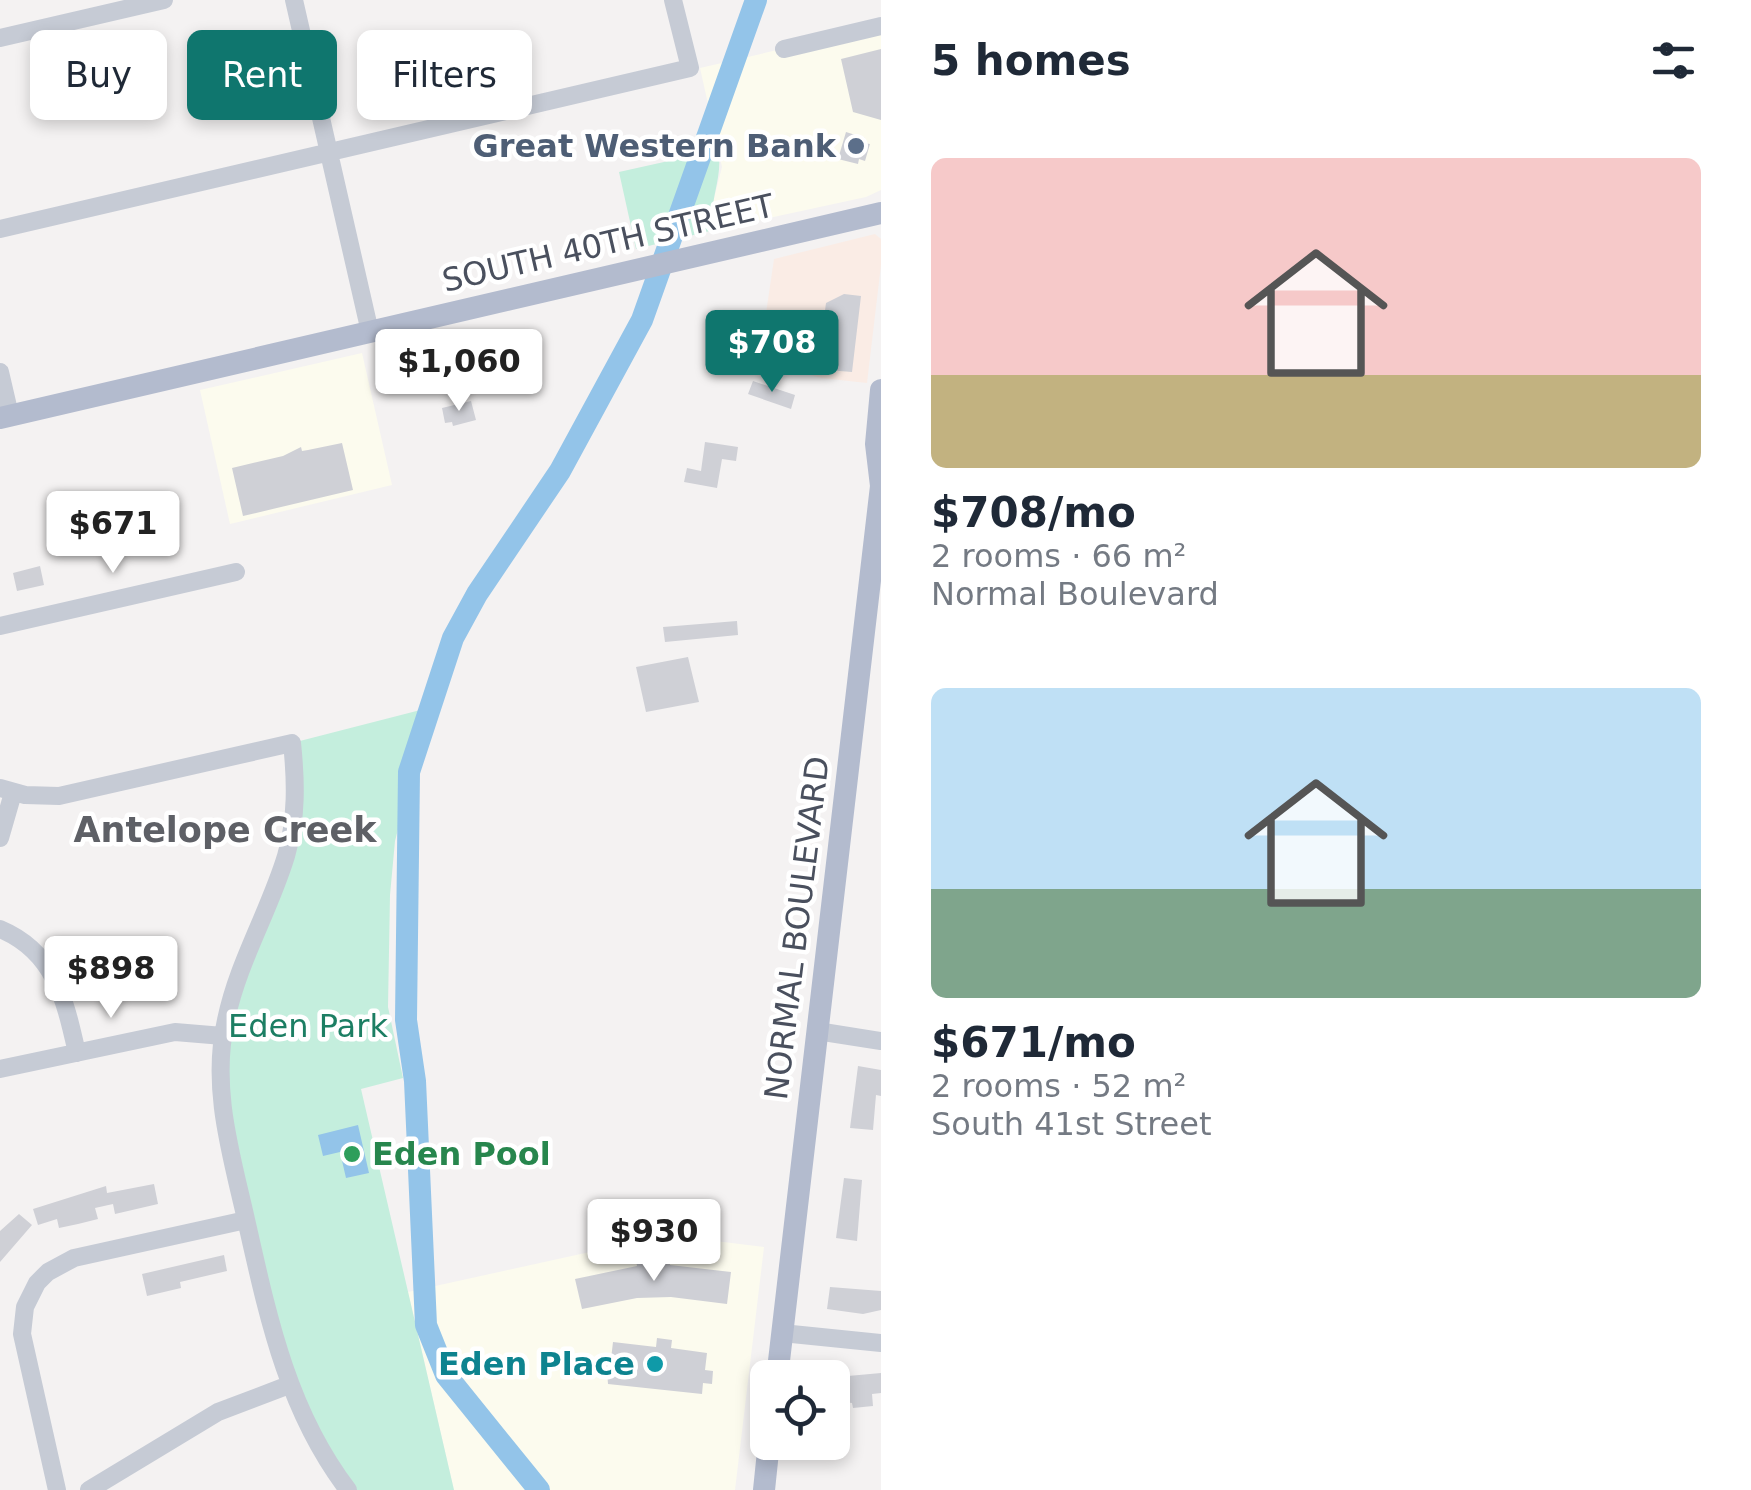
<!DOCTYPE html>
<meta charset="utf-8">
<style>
:root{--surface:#fff;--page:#f2f2f3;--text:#1f2937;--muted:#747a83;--accent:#0f766e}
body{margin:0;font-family:"DejaVu Sans",sans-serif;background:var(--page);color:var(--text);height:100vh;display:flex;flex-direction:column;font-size:38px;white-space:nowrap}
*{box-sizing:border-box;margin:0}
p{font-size:32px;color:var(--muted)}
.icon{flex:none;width:55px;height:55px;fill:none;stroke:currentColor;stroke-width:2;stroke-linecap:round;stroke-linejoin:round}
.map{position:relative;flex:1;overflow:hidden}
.drawer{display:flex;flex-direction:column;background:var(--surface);width:870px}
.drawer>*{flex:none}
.top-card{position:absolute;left:30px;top:30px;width:700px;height:90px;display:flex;gap:20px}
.tools{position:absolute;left:750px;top:1360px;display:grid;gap:20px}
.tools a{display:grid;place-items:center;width:100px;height:100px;border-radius:15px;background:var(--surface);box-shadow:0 5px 15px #0003;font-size:50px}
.price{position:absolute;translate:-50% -85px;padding:0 22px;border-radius:10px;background:#fff;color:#222;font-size:32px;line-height:65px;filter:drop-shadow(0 2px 5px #0008)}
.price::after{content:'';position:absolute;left:50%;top:60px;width:30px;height:22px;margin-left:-15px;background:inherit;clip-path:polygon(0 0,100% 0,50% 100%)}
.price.active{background:var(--accent);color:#fff}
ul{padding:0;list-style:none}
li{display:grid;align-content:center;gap:20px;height:530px;padding:0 50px}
li span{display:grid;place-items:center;height:310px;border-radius:15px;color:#555}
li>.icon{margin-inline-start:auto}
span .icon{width:180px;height:180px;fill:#fffc;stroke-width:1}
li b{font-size:42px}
h2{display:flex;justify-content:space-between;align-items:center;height:120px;padding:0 50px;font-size:42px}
.chip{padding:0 35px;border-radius:15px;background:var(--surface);box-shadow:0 5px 15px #0003;font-size:35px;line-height:90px}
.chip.active{background:var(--accent);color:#fff}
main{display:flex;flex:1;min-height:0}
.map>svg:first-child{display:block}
</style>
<main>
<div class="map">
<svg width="881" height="1490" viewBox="0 0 881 1490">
<rect width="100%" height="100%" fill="#f4f2f2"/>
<!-- commercial -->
<path fill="#fcfbee" d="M881,26V190L866,197L714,230L710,214L722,167L700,68Z
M362,353L392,485L230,524L200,390Z
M667,1235L764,1247L735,1490H454L408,1292Z"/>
<!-- medical -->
<path fill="#faece5" d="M875,234L881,239V265L867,383L821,378L759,361L774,259Z"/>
<!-- green -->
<path fill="#c4eedd" d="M718,150C724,178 707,202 714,230L636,249L619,172Z
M436,706L414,766L395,841L390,895L388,1007L403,1078L361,1089L454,1490H348L289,1385L220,1062L286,854L292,743Z"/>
<!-- water -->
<path fill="#93c4e9" d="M358,1125L369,1173L346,1178L340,1152L323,1156L318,1135Z"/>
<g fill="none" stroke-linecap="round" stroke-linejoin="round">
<!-- river -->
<path stroke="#93c4e9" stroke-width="22" d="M539,1490L446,1375L426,1325L415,1081L406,1020L409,772L453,638L477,594L560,471L642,320L756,0"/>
</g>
<!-- building -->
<path fill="#cfd0d6" d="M881,49V120L853,112L841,59Z
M846,132L865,138L864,143L870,144L865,161L859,159L858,164L838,159Z
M844,294L861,296L852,372L803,368L799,361L801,341L813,332L814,322L824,318L826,303Z
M753,381L795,395L791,409L748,394Z
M471,401L476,420L453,426L452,422L445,423L442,408Z
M705,442L738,447L736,461L722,459L717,488L684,482L687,468L701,471Z
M342,443L353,490L243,516L232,468L283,456L301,447L302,451L308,450Z
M40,566L44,585L17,591L13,573Z
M737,621L738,635L665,642L663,627Z
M688,657L699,702L646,712L636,667Z
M858,1066L881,1070V1096L876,1095L873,1130L850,1128Z
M844,1178L862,1180L857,1241L836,1238Z
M154,1184L158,1204L115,1214L113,1204L95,1208L98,1219L78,1224L59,1228L57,1219L38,1225L33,1209L106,1186L107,1193Z
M19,1214L32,1225L0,1262V1231Z
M652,1254L670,1260V1265L731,1272L727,1304L671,1297L637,1298L582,1309L575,1279L637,1266L636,1261Z
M224,1255L227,1271L180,1282L181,1288L147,1296L142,1274Z
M830,1287L881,1291V1310L863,1314L827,1309Z
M657,1338L672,1340L671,1348L707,1353L705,1370L713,1371L712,1384L703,1383L702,1394L608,1384L606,1359H611L613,1342L656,1347Z
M834,1369L849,1370L848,1376L881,1373V1393L872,1394L873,1406L853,1408L852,1403L832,1401Z"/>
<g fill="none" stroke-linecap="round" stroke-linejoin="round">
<!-- minor -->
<path stroke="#c6cbd5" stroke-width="18" d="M294,0L370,332
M0,38L164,0
M784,49L881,26
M0,229L690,68L673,0
M0,372L10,415
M0,626L236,572
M0,788L25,795L59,796L292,743C296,781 297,818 286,856C269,912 238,962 226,1020C211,1086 230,1150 245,1215C267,1312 286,1409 348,1490
M0,838L13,793
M0,929C55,952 65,1000 77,1053
M817,1031L881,1041
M0,1069L175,1032L223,1036
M782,1333L881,1343
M57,1490L22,1334L25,1307L37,1283L48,1272L74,1258L246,1220
M89,1490L218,1412L289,1385"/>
<!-- major -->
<path stroke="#b3bbce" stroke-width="22" d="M0,418L881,213
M777,1378L881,486L876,444L881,390
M764,1490L769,1442"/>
</g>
<!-- markers -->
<circle fill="#5c6f8a" stroke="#fff" stroke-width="4" cx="856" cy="146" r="10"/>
<circle fill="#2e9e5b" stroke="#fff" stroke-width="4" cx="352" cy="1154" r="10"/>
<circle fill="#0f9aa8" stroke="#fff" stroke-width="4" cx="655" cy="1364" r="10"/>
<g text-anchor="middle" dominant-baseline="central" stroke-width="9" stroke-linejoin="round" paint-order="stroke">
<!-- service labels -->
<g font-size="32" font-weight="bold" fill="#4e5e75" stroke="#fff" text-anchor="end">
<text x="836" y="146">Great Western Bank</text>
</g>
<!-- street labels -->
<g font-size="32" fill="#4a505e" stroke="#fff">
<text transform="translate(608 243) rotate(-13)">SOUTH 40TH STREET</text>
<text transform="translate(797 928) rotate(-83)">NORMAL BOULEVARD</text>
</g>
<!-- park labels -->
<g font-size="32" fill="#1c7e63" stroke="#fff">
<text x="308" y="1026">Eden Park</text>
</g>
<!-- leisure labels -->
<g font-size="32" font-weight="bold" fill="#27864d" stroke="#fff" text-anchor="start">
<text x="372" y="1154">Eden Pool</text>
</g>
<!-- culture labels -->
<g font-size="32" font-weight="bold" fill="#0d838f" stroke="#fff" text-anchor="end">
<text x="635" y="1364">Eden Place</text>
</g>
<!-- neighbourhood labels -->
<g font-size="35" font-weight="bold" fill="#5e6066" stroke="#fff">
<text x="225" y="830">Antelope Creek</text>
</g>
</g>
</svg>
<div class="tools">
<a><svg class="icon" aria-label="locate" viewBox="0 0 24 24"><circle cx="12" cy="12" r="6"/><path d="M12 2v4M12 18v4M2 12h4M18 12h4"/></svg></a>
</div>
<b class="price active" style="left:772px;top:395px">$708</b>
<b class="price" style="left:459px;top:414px">$1,060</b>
<b class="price" style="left:113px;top:576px">$671</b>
<b class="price" style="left:111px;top:1021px">$898</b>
<b class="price" style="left:654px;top:1284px">$930</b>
<div class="top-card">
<a class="chip">Buy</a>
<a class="chip active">Rent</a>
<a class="chip">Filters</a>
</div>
</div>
<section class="drawer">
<h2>5 homes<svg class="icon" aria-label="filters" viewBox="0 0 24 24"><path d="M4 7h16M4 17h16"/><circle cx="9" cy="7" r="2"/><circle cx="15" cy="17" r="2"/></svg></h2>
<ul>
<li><span style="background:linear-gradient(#f6c9c9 70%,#c2b280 0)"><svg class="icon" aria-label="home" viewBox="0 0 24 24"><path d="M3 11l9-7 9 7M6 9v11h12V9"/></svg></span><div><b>$708/mo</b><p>2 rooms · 66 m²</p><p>Normal Boulevard</p></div></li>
<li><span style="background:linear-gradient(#bfe0f5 65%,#7fa58c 0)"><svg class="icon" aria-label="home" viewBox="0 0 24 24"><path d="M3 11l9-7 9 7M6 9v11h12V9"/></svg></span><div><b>$671/mo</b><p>2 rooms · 52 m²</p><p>South 41st Street</p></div></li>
</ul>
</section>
</main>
